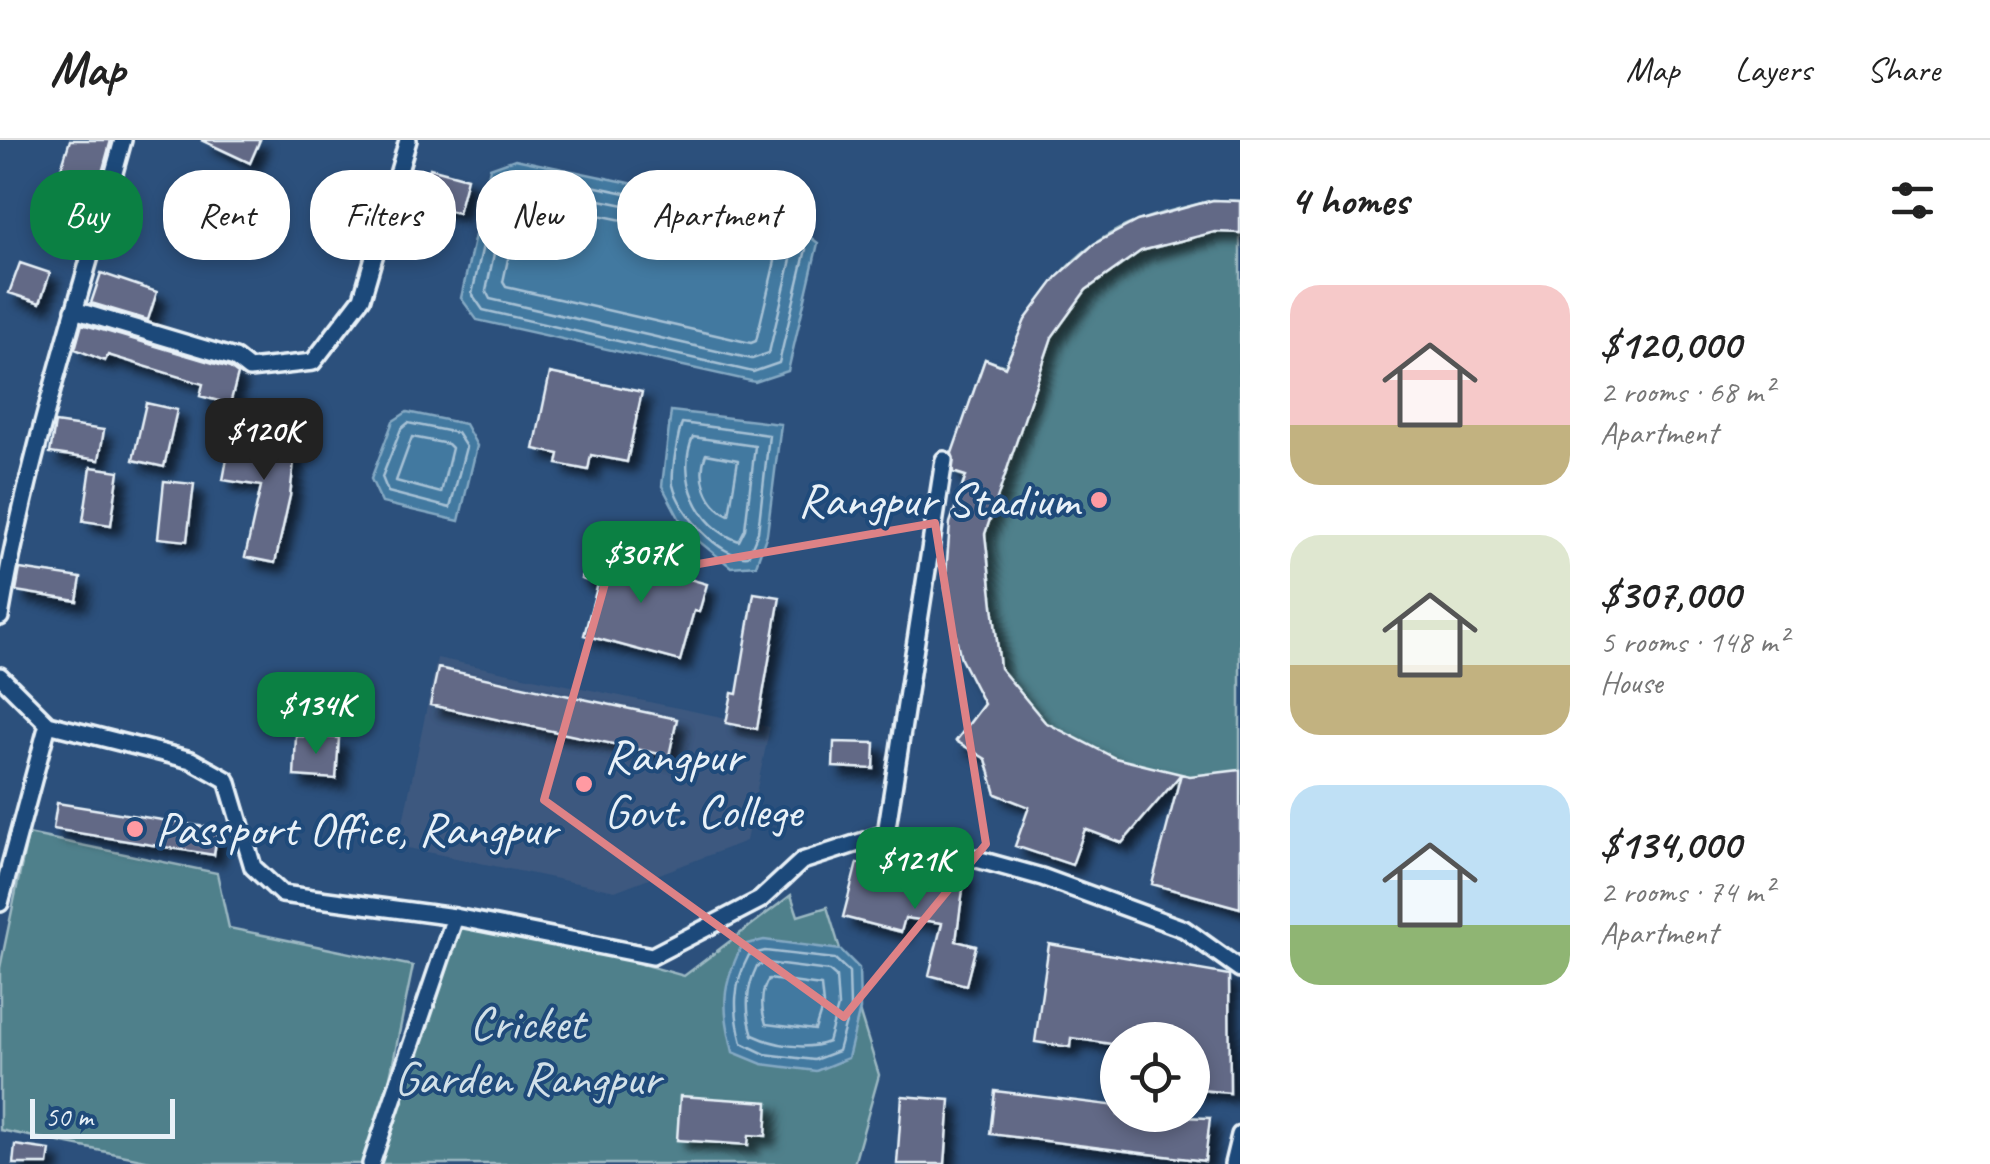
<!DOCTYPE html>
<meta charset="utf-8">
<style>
:root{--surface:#fff;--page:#f6f6f6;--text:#222;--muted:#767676;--line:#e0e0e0;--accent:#0b8043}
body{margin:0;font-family:Caveat,sans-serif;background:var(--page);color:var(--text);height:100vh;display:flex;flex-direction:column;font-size:38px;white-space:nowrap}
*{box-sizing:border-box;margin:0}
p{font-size:32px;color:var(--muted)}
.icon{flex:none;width:55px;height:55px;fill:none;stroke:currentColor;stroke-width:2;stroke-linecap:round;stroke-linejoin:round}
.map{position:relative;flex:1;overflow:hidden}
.drawer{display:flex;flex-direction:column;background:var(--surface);width:750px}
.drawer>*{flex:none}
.top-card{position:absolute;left:30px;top:30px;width:950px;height:90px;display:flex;gap:20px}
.tools{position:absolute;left:1100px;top:882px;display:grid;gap:20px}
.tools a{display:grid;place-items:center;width:110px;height:110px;border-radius:50%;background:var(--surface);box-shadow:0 5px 15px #0003;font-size:50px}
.scale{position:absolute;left:30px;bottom:25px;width:145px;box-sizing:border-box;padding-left:10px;border:5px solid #e8f1f8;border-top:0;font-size:28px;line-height:35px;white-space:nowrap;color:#e8f1f8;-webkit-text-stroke:8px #1f4a7a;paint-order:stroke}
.price{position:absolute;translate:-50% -85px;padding:0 22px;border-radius:20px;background:var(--accent);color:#fff;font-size:32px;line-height:65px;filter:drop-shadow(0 2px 5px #0008)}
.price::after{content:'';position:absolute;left:50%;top:60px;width:30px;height:22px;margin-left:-15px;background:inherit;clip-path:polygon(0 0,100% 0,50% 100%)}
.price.on{background:#222;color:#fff}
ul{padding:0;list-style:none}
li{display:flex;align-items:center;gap:30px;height:250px;padding:0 50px}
li span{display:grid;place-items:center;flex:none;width:280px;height:200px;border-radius:30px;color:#555}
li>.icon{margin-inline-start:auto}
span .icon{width:120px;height:120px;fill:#fffc;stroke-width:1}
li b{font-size:42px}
h2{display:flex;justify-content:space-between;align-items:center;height:120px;padding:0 50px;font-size:42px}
.pill{padding:0 35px;border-radius:40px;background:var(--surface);box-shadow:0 5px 15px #0003;font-size:35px;line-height:90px}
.pill.on{background:var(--accent);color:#fff}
header{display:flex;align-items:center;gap:60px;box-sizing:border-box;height:140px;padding:0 50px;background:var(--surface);border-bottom:2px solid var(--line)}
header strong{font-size:48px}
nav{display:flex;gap:55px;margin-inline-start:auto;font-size:35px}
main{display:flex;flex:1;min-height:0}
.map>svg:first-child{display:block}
</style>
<header>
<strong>Map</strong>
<nav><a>Map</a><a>Layers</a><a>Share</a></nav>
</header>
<main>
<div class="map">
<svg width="1240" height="1024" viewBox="0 0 1240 1024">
<defs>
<filter id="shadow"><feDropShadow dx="9" dy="9" stdDeviation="5" flood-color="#0009"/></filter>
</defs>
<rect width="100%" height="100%" fill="#2c507c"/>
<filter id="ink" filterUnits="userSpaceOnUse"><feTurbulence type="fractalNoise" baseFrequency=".01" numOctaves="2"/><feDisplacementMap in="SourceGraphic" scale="20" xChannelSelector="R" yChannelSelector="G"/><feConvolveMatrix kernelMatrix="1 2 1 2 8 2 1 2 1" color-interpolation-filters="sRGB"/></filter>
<g filter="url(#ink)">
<!-- built -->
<path fill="#3c587f" d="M437,518L770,587L746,701L615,751L398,706Z"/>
<!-- green -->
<path fill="#4f808b" stroke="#9cb8c2" stroke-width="2.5" d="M1213,60L1240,61V654L1174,643L1122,703L996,654L986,619L956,601L984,564C940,481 936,426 965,337L947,330L985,219L1005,226C1032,163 1070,106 1138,81C1162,72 1188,67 1213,60Z
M28,694L217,733L229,788L413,826L372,1024H165L0,990V828Z
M791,755L798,776L827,767L879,935L854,1024H374L446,769L684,836Z"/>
<!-- water -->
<path fill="#4379a0" stroke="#85a9c3" stroke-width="2.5" d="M515,19L779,74L818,103L788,231L755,242L477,180L461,158L490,28Z
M671,271L781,284L767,394L756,425L731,427L686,391L662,346Z
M407,272L465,284L477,306L459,381L382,363L371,339L393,281Z
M764,800L841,810L859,828L860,869L848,918L816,931L762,924L733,912C722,864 721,849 742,805Z"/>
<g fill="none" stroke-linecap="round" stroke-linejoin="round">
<!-- shore -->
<path stroke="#a6c1d5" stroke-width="2.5" d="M515,30L775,84L806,109L779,223L753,232L483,170L472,154L498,39Z
M517,43L770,95L792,115L769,213L752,219L490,159L486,151L508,48Z
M525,60L763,109L775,121L756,201L751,203L506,147L503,142L520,64Z
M408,283L457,293L466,307L450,368L388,352L382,337L401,289Z
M682,283L769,295L758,392L748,416C720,419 679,372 673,345C671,333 678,294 682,283Z
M412,297L448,304L452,308L441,353L396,341Z
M693,297L755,306L745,389L739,401C698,388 676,336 693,297Z
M706,314L738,320L729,375C706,365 697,336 706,314Z
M765,811L835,819L849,832L850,868L838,911L814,920L765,914L742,903C733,870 733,845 749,815Z
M766,823L829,831L836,837L838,867L828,902C805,911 774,905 753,895C745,870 746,849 757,826Z
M769,839L821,846L823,865L815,890L766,884C761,870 760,851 769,839Z"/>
</g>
<!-- building -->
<path fill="#626986" stroke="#e8f1f8" stroke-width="2.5" filter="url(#shadow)" d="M70,0H111L99,44L60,32Z
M201,0H260L250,23Z
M430,28L467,38L458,73L421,63Z
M1213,60L1240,61V93L1215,92L1141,111L1086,150L1052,197L985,394L1000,528L1045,582L1115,618L1181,634L1122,703L1085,689L1072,725L1015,706L1029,667L996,654L986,619L956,601L984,564L961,519L945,448L950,383L966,336L953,332L952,313L985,219L1005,227L1025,180L1057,137L1094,104L1137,81Z
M20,123L50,133L40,163L9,153Z
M101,133L157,152L148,180L91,163Z
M82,184L230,228L238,234L230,264L200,256L203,244L108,215L105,221L75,209Z
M550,233L642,252L627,322L591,315L588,330L557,324L559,314L534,309Z
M146,263L177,270L164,327L133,320Z
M55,283L104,290L99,320L50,313Z
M233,287L297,294L290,356L275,423L245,417L261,346L223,340Z
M91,327L119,331L111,385L83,381Z
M164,341L194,344L187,401L158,398Z
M589,410L707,444L699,472L694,471L680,521L584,495L598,444L581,439Z
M20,429L81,438L77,461L16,451Z
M754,453L780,457L757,589L726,583L732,553L737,554Z
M438,528L677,579L669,616L430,565Z
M296,596L339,598L336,639L294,636Z
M834,602L875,603L874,629L833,627Z
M1240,630V768L1152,744L1181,634L1190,636Z
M57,663L218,689L214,715L53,689Z
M857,723L930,742L931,731L965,735L956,801L976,806L966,845L929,835L942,783L905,778L901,792L843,777Z
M1049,804L1229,835L1230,953L1192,949V900H1118V905L1071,898L1070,907L1035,902Z
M995,951L1118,966V975L1210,978L1205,1021L990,994Z
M680,956L768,962L766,996L749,995L748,1005L677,1000Z
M902,956L950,960L945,1024H897Z
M15,1005L50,1010L48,1024H13Z"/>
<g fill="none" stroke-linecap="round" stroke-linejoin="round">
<defs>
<path id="street" d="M74,170L235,218L249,229L313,222L362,158L408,0
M0,477C27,316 80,158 123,0
M0,536L48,584L191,620L227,640L253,727L282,754L455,777L652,816L760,760L802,721L886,694L1042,737L1184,789L1240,829
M886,694L944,320
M0,763L48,584
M371,1024L455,777
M1233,1024L1240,995"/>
</defs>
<!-- street casing -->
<use href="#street" stroke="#e8f1f8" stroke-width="22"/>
<!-- street -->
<use href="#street" stroke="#1f4a7a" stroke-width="15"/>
</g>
</g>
<!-- marked area -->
<path fill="none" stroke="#de8286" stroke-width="8" stroke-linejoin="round" d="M935,383L986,704L844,877L544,660L606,440Z"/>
<!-- markers -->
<g fill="#ff9aa2" stroke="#1f4a7a" stroke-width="4">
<circle cx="1099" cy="360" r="10"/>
<circle cx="584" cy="644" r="10"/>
<circle cx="135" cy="689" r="10"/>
</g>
<g text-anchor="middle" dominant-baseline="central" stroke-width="8" stroke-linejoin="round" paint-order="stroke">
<!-- poi labels -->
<g font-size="48" fill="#e8f1f8" stroke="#1f4a7a" text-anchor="start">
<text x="1079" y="360" text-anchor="end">Rangpur Stadium</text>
<text x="604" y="616">Rangpur<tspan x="604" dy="55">Govt. College</tspan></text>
<text x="155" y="689">Passport Office, Rangpur</text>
</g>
<!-- park labels -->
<g font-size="48" fill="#d1e0e8" stroke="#1f4a7a">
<text x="527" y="883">Cricket<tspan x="527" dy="55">Garden Rangpur</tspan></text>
</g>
</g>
</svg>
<div class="tools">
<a><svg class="icon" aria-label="locate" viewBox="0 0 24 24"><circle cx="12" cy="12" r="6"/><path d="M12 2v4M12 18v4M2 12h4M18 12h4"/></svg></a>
</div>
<div class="scale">50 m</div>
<b class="price on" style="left:264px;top:343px">$120K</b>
<b class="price" style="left:641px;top:466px">$307K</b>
<b class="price" style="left:316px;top:617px">$134K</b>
<b class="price" style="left:915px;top:772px">$121K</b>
<div class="top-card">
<a class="pill on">Buy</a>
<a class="pill">Rent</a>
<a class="pill">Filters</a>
<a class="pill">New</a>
<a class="pill">Apartment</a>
</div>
</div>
<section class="drawer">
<h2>4 homes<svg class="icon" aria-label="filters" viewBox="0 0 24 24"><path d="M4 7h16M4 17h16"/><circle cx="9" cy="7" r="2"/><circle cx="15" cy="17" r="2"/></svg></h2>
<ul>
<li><span style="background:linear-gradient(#f6c9c9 70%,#c2b280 0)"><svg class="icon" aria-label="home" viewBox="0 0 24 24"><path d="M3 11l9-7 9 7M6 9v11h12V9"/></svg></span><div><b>$120,000</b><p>2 rooms · 68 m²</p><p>Apartment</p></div></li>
<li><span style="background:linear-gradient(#dfe7d0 65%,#c2b280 0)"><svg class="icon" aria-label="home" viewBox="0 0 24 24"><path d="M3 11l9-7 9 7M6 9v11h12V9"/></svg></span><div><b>$307,000</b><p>5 rooms · 148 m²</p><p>House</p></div></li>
<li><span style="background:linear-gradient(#bfe0f5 70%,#8fb573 0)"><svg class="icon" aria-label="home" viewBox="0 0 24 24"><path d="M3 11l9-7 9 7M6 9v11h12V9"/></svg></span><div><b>$134,000</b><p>2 rooms · 74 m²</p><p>Apartment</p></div></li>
</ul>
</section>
</main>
